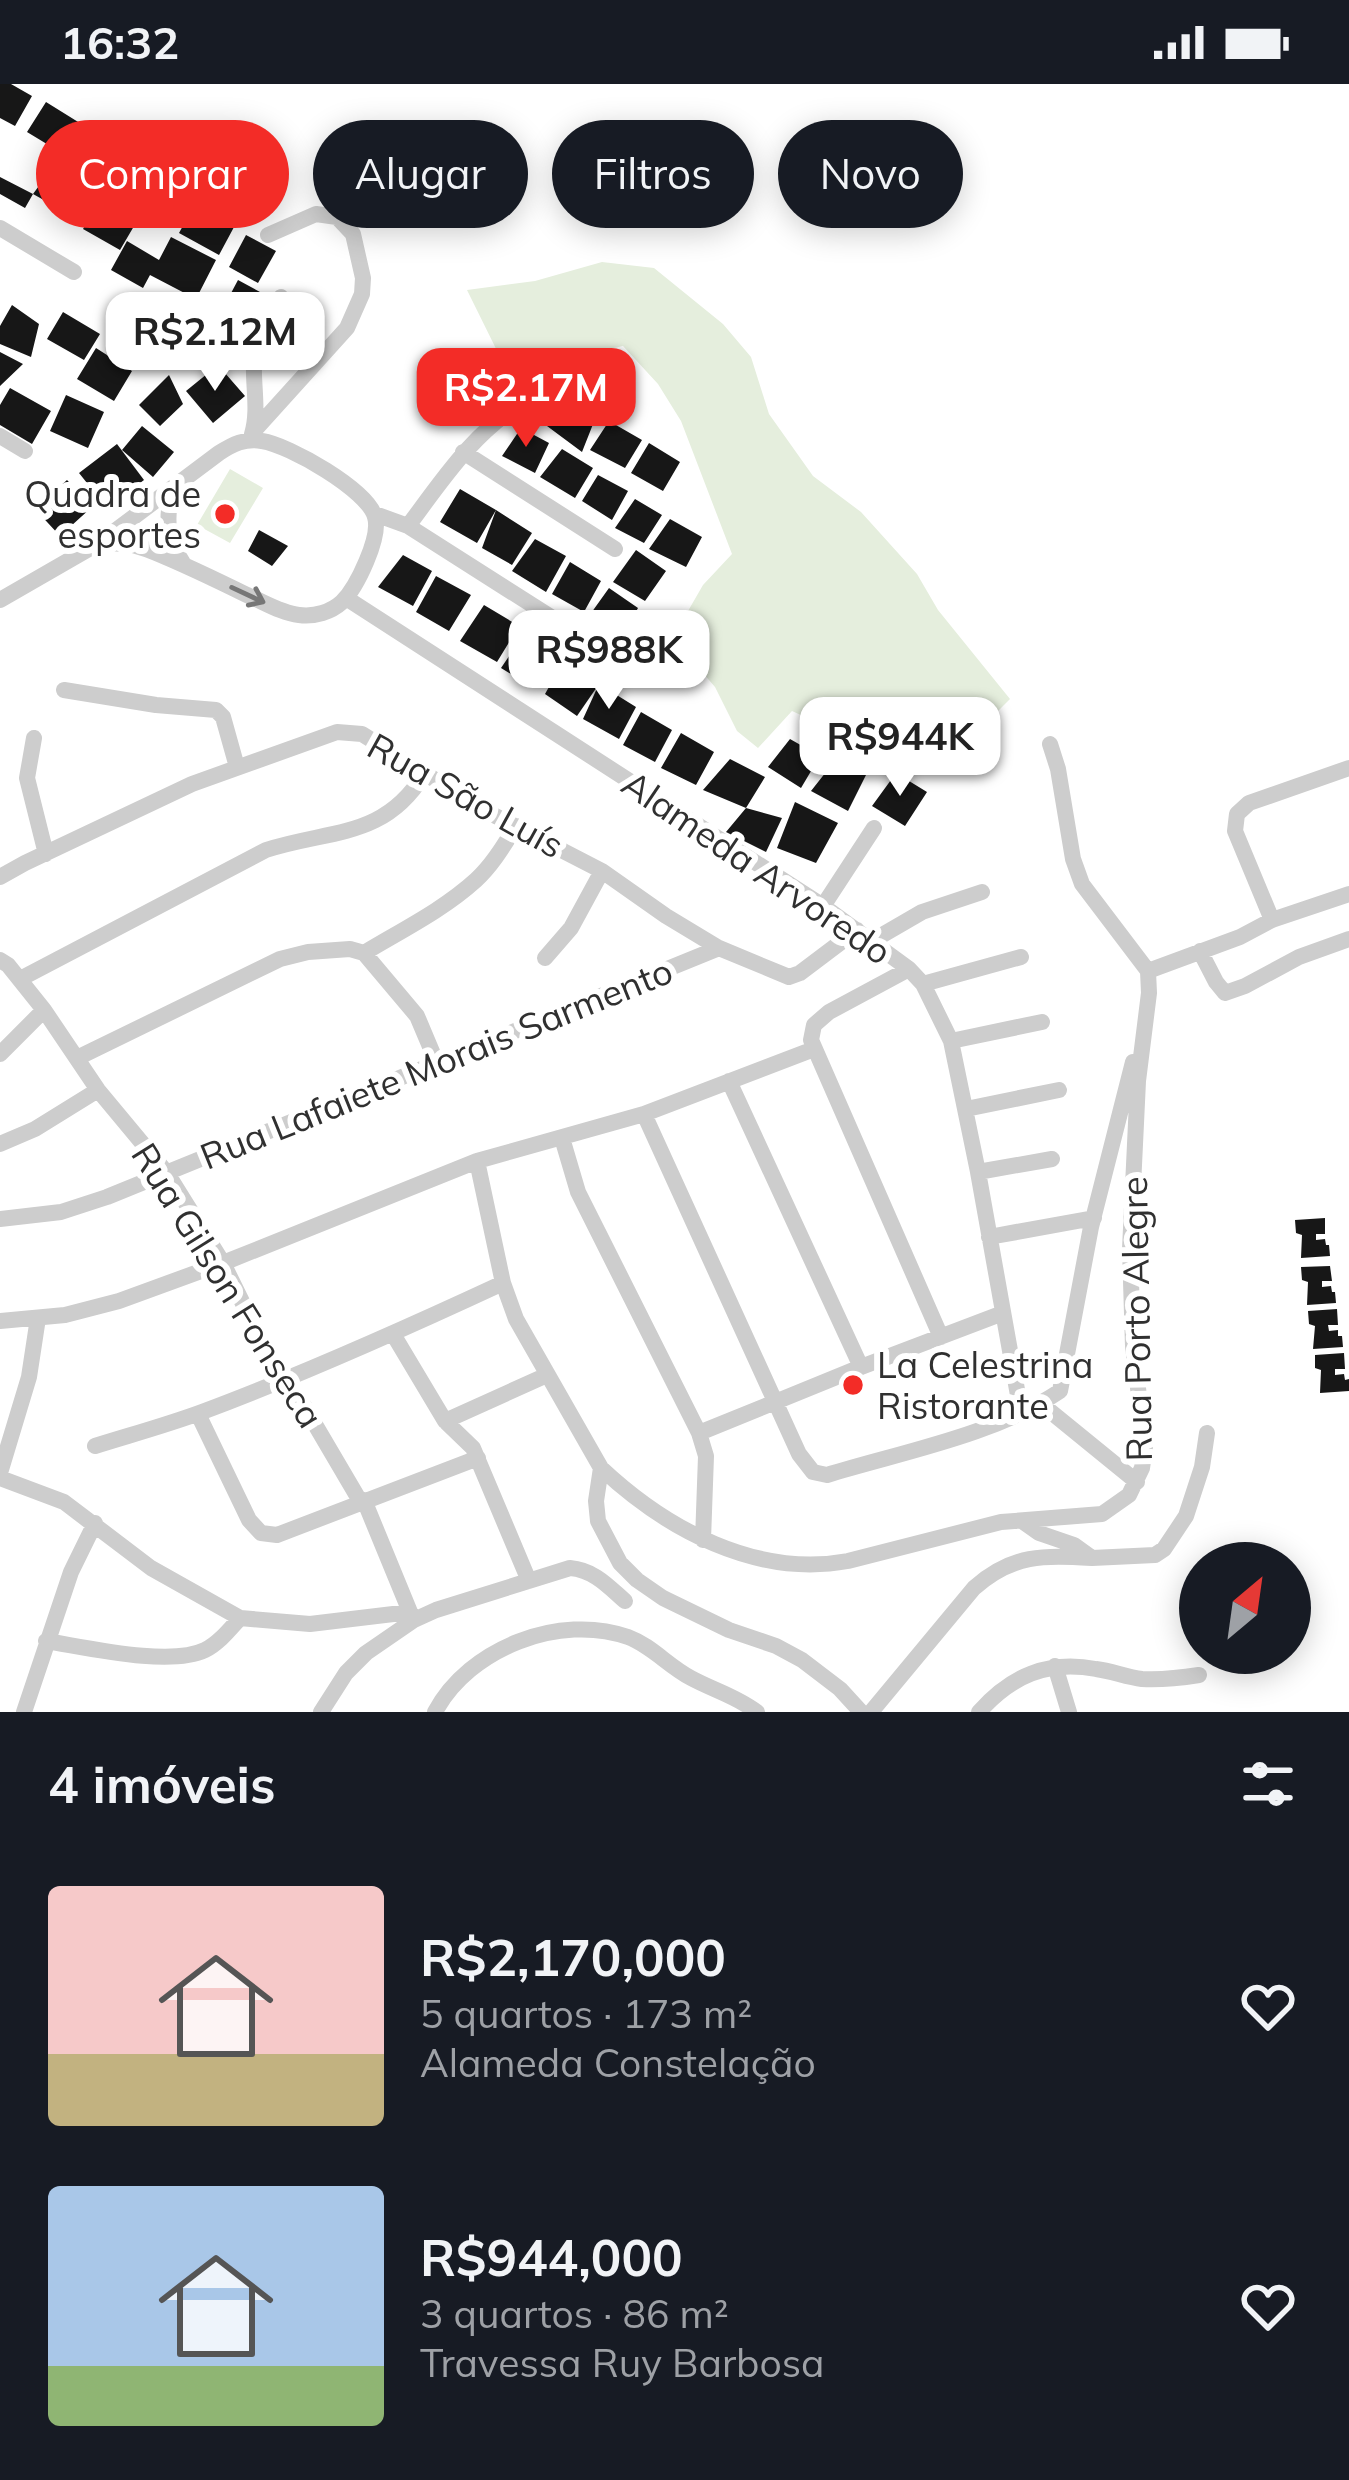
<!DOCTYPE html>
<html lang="pt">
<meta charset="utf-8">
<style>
:root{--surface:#171b24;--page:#20242c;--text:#f1f3f6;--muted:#9ea1a6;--accent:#f32c27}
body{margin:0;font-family:Mulish,sans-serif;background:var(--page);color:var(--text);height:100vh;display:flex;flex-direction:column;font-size:45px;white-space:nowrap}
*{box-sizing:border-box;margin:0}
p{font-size:39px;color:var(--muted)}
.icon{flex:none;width:66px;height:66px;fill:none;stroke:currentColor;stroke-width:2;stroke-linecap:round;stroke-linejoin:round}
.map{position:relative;height:1628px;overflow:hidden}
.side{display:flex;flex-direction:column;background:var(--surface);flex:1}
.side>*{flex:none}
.guide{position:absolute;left:36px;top:36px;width:1278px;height:108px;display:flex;gap:24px}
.needle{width:78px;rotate:29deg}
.fabs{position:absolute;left:1179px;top:1458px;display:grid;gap:24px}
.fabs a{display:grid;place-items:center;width:132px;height:132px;border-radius:50%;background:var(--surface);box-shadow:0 6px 30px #0003;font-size:60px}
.price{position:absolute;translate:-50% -102px;padding:0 27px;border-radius:24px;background:#fff;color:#222;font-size:39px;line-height:78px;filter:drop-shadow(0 3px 6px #0008)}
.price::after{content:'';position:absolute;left:50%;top:72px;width:36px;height:27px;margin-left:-18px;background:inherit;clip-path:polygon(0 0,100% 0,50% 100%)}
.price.selected{background:var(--accent);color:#fff}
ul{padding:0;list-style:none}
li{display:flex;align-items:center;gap:36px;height:300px;padding:0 48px}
li span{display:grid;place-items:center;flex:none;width:336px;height:240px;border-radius:12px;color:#555}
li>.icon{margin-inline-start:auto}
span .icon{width:144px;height:144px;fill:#fffc;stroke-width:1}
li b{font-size:51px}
h2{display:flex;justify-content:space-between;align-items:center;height:144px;padding:0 48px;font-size:51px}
.tag{padding:0 42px;border-radius:54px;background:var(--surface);box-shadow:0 6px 30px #0003;font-size:42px;line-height:108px}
.tag.selected{background:var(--accent);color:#fff}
.status{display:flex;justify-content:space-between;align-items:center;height:84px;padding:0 60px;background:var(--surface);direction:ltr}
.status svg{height:33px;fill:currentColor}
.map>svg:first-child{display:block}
</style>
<div class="status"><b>16:32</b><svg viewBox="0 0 49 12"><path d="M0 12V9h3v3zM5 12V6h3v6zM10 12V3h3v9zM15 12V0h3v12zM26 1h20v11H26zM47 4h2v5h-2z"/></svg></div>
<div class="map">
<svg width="1349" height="1628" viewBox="0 0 1349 1628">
<rect width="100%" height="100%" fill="#fff"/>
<!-- green -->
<path fill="#e5eedd" d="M602,178L654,184L723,240L751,273L769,330L813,392L861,428L917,490L938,526L1010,615L946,679L902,664L849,653L792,627L758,664L737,647L715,603L690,574L688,527L703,501L732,470L681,337L658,300L623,262L507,287L467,206L535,197Z
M230,385L263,404L230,459L197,441Z"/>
<!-- building -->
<path fill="#171717" d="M0,0H11L32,12L15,42L0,34Z
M46,18L83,41L65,71L27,48Z
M95,44L126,64L105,97L74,78Z
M136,73L168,91L149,123L118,105Z
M179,77L215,94L187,119L164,108Z
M52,84L101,115L76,134L33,110L25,124L0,110V93L33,110Z
M201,109L241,130L219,171L179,149Z
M101,115L137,137L120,166L83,145Z
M246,151L276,167L258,199L229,183Z
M171,153L216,176L196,215L150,191L143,204L111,186L127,157L159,176Z
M238,196L271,214L254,246L221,228Z
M141,213L171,230L152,264L122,247Z
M12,221L39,240L31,273L0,260V242Z
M198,222L223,236L204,269L179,255Z
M291,222L321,240L300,275L270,257Z
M63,228L100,250L84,276L47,255Z
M96,264L132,287L114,317L77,295Z
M0,268L23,280L0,302Z
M218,281L245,312L213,339L186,307Z
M169,291L183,320L160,342L139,321Z
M10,304L51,327L32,360L0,341V321Z
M66,311L104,328L88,364L50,347Z
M571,315L597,330L582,368L547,342Z
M609,337L642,356L625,384L590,366Z
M142,342L174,368L153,393L122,366Z
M521,344L549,359L535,389L502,372Z
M649,359L680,378L663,407L631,389Z
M117,360L144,396L107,424L79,389Z
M562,365L593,384L575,414L540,393Z
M598,391L628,407L612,436L582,417Z
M67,396L92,423L60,452L35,425Z
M460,405L496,426L477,459L440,438Z
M635,415L662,431L644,459L615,444Z
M496,426L532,449L512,481L482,464Z
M670,435L702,453L686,483L649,465Z
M259,446L288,462L272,482L248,467Z
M535,455L566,472L546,508L512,487Z
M636,466L666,487L645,517L613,498Z
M403,471L432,487L413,522L378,503Z
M570,478L601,497L584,528L552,510Z
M436,492L471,511L449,547L416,528Z
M609,504L638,524L621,555L584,539Z
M484,521L519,542L497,578L460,557Z
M645,532L676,546L656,582L621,555Z
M524,550L553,568L532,603L501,584Z
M563,578L599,600L577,632L545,610Z
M599,600L636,623L619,655L583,635Z
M641,628L672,646L655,678L623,661Z
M681,649L714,668L696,701L661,684Z
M790,655L820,672L801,704L768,683Z
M837,674L867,689L848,727L811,707Z
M730,675L765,693L746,724L782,734L766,768L726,748L746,724L703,706Z
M896,689L927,708L905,742L872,722Z
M795,718L838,739L816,779L777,764Z
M1325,1134V1150H1316V1156L1325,1155L1326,1161H1329L1330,1172L1301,1174L1302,1151L1296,1149L1295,1136Z
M1330,1182L1332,1197H1322V1203L1331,1202L1332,1208H1335L1336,1219L1307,1221L1308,1198L1302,1196L1301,1183Z
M1337,1225L1338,1241H1328L1329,1247L1338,1246V1252H1342L1343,1263L1313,1265L1315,1242L1309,1240L1308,1227Z
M1344,1269L1345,1285H1335V1291L1344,1290L1345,1296L1349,1295V1307L1320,1309L1321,1286L1315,1284V1271Z"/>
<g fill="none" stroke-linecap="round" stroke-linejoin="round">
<!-- minor -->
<path stroke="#cdcdcd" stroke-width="16" d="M0,144L74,188
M254,347L347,244L362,210L363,194L353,150L337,133L316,130L268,151
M252,350C259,327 253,303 254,279C256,255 268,234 281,213
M0,352L25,367
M463,368L615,465
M173,407C165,434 167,455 183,479
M375,430L408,442L639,589
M408,442C446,391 472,350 527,315
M346,514L823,822L909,885L923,900L951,957L978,1088L1021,1328
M0,516L99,459L219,369C233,360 245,354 262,357C289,361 368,406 375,433C381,453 357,503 342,518C331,528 315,533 299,531C281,529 264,518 247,511C214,495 180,478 146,465L130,460L99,459
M64,606L156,621L216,626L223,633L237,683
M34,654L27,694L46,770
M0,793L25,779L192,700L337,648L362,650L480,724L602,787L666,832L719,864
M823,822L874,744
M1272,836L1235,747L1237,730L1249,719L1349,684
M872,857L922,828L982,808
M1200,867L1216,898L1225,909L1245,902L1299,873L1349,855
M364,869C402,846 443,826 476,796C493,780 504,761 516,742
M545,874L571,844L602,787
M0,876L8,881L44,926L98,1006L167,1089L223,1179L281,1297L303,1320L360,1417
M909,885L829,928L814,941L811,956L941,1253
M1148,887L1240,853L1272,836L1349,810
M20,895L266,766C331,745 384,755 424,690
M923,900L1021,873
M951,957L1042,938
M0,970L44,926
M77,974L280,875L308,868L350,865L364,869L417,932L436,977
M729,997L861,1283
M966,1025L1059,1006
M644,1030L799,1370L813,1388L827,1391C902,1368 995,1351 1060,1307L1091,1143L1133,978
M562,1054L578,1108L699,1349L706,1372L703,1456
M0,1060L35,1045L98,1006
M477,1077L503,1199L516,1235L601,1384L596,1417L598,1437L620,1479L637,1496L663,1514L729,1546L776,1562L802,1576L840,1605L861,1628
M978,1088L1052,1075
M0,1135L61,1128L107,1113L719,864L789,893L800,889L857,846
M989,1153L1094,1134
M0,1237L65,1231L119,1217L223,1179L477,1077L644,1030L814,965
M393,1250L445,1337L473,1364L529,1497
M1040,1319L1137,1398
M198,1330L249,1436L261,1449L277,1451L478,1374
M445,1337L547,1291
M699,1349L861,1283L1003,1229
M95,1362C130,1351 167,1341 202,1328C304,1290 404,1245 503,1199
M601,1384C666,1445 756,1494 848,1477L1001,1438L1102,1430L1129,1411L1142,1384L1145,1363L1133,1262L1130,1165L1138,997L1149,909L1148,887L1082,800L1073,775L1058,685L1050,660
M0,1389L29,1293L38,1234
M0,1394L64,1418L151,1484L240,1534L310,1540L410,1528L414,1536
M364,1416L410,1528
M1022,1437L1039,1449L1074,1461L1092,1474L1155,1471L1164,1465L1186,1432L1202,1383L1207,1349
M46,1557C85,1563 170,1583 205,1566C219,1559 230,1545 240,1534
M1055,1582L1069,1628
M24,1628L71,1488L95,1439
M321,1628L346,1589L366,1569L414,1536L436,1526L570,1484C594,1486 608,1502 625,1517
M435,1628C469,1564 560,1529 628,1553C652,1562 668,1582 691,1594C713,1606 736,1612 757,1628
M871,1628L974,1504C1012,1470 1044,1471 1092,1474
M979,1628C1011,1592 1047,1576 1096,1585C1112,1587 1126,1593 1142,1595C1161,1596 1180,1594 1199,1591"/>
</g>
<!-- one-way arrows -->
<defs><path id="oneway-shaft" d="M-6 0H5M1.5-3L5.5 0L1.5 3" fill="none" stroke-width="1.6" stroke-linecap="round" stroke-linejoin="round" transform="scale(3)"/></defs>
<use stroke="#777" href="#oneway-shaft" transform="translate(248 511) rotate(25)"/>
<!-- markers -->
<g fill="#f32c27" stroke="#fff" stroke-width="4.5">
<circle cx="225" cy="430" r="12"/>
<circle cx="853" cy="1301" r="12"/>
</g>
<g text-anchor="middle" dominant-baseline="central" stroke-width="12" stroke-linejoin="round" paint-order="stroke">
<!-- poi labels -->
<g font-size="36" fill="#303030" stroke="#fff" text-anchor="end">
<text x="201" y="409">Quadra de<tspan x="201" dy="41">esportes</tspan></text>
<text x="877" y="1280" text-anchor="start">La Celestrina<tspan x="877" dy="41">Ristorante</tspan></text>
</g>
<!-- street labels -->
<g font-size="36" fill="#303030" stroke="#fff">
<text transform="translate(466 711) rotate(29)">Rua São Luís</text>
<text transform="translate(757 783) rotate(34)">Alameda Arvoredo</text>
<text transform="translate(436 979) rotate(-22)">Rua Lafaiete Morais Sarmento</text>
<text transform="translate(228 1201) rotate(58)">Rua Gilson Fonseca</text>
<text transform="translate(1136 1235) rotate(-91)">Rua Porto Alegre</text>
</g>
</g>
</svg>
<div class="fabs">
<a><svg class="needle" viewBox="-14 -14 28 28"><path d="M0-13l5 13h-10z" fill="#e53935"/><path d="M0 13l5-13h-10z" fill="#9ea1a6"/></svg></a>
</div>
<b class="price" style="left:215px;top:310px">R$2.12M</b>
<b class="price selected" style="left:526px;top:366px">R$2.17M</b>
<b class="price" style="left:609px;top:628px">R$988K</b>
<b class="price" style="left:900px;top:715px">R$944K</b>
<div class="guide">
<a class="tag selected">Comprar</a>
<a class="tag">Alugar</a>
<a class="tag">Filtros</a>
<a class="tag">Novo</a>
</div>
</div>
<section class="side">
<h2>4 imóveis<svg class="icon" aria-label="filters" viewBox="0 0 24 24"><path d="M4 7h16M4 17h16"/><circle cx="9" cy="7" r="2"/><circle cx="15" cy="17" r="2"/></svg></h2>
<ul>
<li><span style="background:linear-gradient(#f6c9c9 70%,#c2b280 0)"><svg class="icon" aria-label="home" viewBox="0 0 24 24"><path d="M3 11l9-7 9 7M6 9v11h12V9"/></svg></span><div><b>R$2,170,000</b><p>5 quartos · 173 m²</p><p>Alameda Constelação</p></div><svg class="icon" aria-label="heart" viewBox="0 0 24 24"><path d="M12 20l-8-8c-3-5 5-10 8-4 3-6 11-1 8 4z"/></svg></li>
<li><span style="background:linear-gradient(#a9c7e8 75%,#8fb573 0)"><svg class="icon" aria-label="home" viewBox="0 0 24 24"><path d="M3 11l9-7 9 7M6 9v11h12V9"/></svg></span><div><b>R$944,000</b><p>3 quartos · 86 m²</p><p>Travessa Ruy Barbosa</p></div><svg class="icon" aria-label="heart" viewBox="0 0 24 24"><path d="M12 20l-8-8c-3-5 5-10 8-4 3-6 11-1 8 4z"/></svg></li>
</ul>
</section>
